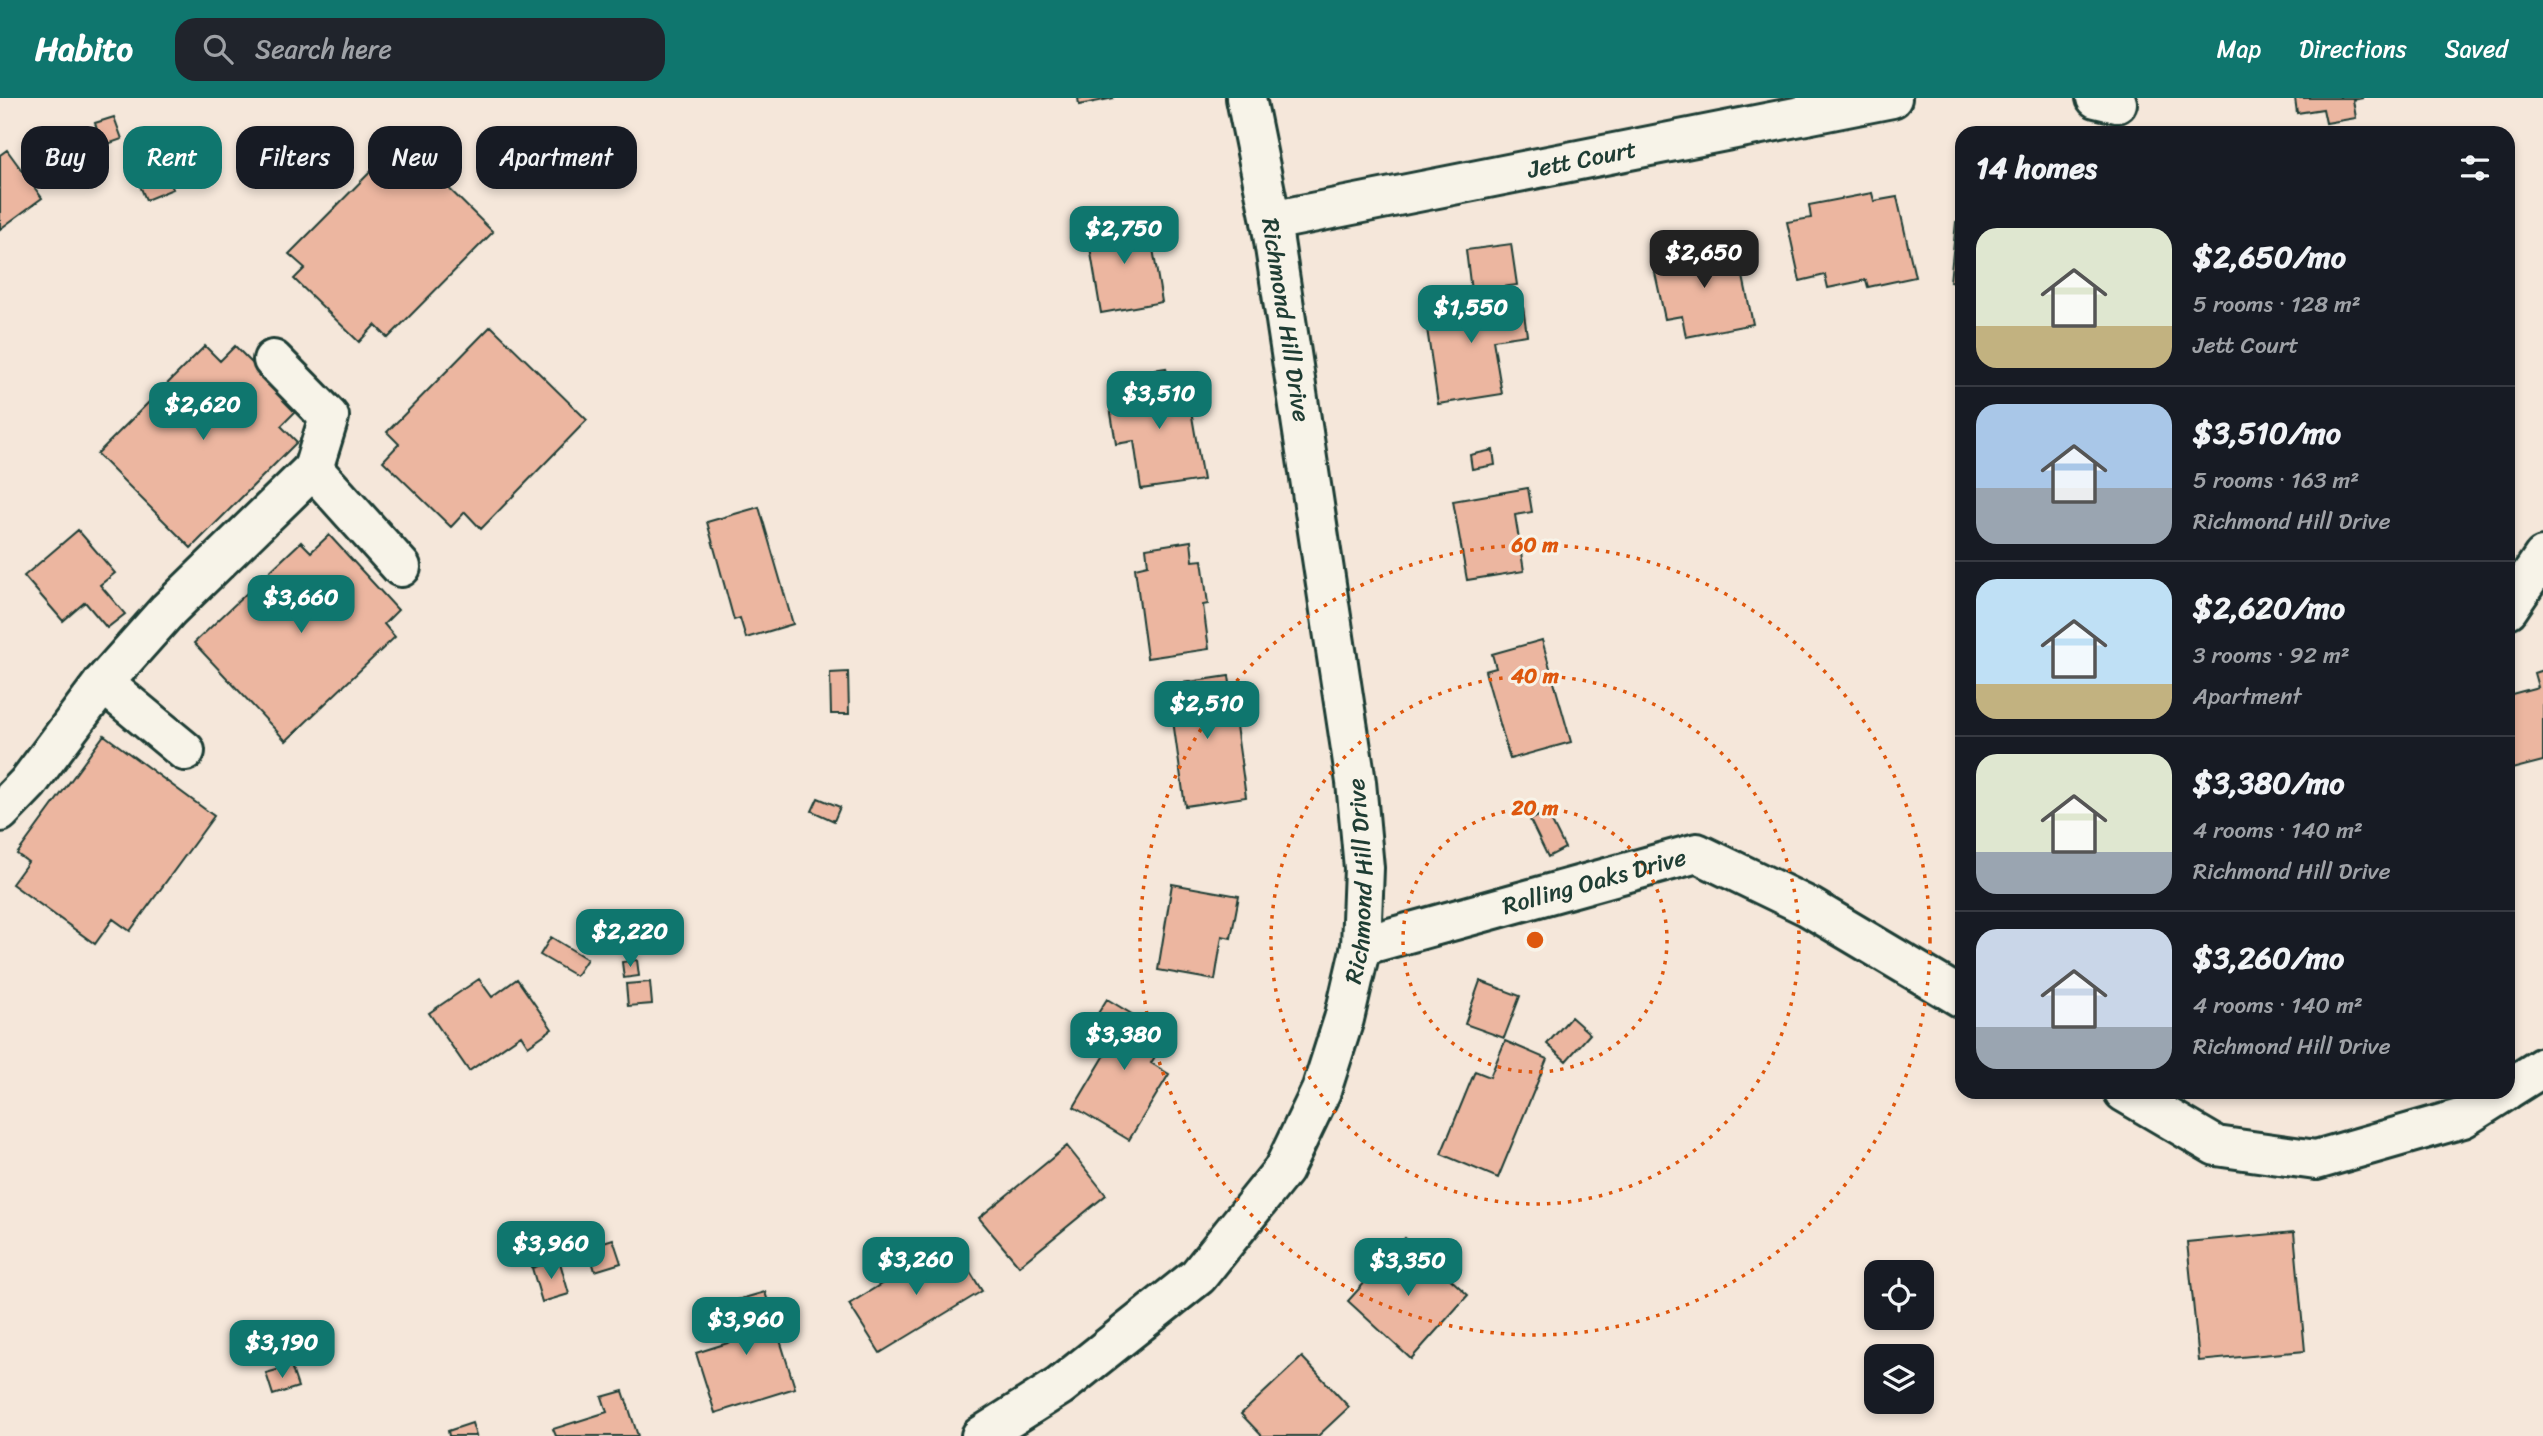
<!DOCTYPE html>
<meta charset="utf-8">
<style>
:root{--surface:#171b24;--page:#20242c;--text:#f1f3f6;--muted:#9ea1a6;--line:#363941;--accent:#0f766e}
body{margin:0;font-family:Sriracha,sans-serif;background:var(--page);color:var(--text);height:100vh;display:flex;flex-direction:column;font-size:26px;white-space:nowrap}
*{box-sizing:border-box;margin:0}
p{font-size:23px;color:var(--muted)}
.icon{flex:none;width:38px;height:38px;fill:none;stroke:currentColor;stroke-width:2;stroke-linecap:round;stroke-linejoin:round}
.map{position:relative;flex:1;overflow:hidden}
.sheet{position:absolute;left:1955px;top:28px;width:560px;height:973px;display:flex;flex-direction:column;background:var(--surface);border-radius:21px;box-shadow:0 4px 10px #0003}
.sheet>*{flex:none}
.hud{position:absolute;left:21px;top:28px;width:665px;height:63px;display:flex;gap:14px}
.buttons{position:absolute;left:1864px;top:1162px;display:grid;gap:14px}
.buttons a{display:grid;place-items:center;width:70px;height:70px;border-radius:14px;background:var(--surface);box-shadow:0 4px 10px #0003;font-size:35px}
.price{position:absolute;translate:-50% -60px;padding:0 16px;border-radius:14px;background:var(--accent);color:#fff;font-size:23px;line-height:46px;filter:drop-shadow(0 2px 4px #0008)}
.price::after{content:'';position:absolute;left:50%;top:42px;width:21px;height:16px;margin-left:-10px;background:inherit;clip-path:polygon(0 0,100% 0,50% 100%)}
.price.current{background:#222;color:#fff}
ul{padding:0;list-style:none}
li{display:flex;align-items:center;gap:21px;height:175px;padding:0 21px}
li+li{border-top:2px solid var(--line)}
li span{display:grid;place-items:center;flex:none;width:196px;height:140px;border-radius:21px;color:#555}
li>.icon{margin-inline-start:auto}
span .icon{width:84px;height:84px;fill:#fffc;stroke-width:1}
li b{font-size:30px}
h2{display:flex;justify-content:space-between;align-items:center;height:84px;padding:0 21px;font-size:30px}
.tag{padding:0 24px;border-radius:21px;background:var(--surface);box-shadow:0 4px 10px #0003;font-size:24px;line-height:63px}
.tag.current{background:var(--accent);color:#fff}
header{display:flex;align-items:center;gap:42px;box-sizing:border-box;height:98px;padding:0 35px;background:var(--accent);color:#fff}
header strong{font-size:33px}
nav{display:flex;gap:38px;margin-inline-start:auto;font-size:24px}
.search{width:490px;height:63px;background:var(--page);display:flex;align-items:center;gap:18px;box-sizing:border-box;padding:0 24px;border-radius:21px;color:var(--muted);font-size:26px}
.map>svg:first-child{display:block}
</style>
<header>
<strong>Habito</strong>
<div class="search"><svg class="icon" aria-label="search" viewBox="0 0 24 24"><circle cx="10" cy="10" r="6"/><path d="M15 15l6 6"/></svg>Search here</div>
<nav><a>Map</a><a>Directions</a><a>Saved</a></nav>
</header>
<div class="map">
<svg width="2543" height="1338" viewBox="0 0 2543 1338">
<rect width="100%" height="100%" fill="#f5e7da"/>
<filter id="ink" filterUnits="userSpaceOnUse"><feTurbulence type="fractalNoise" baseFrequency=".0143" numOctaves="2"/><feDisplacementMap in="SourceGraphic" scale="14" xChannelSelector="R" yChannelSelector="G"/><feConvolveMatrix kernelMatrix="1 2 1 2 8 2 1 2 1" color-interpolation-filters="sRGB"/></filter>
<g filter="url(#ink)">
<!-- building -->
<path fill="#ecb6a0" stroke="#1f3d34" stroke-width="2" d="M1078,0H1114L1079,7Z
M2295,0H2363L2353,2L2356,20L2326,25L2323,11L2297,15Z
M114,19L122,41L102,48L95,25Z
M401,43L493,134L388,240L375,227L359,244L294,181L305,170L289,156Z
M7,52L42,100L0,131V57Z
M165,73L173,91L146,102L138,83Z
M1872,95L1874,103L1897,99L1915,179L1868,189L1866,182L1828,190L1825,177L1800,183L1787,124L1811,120L1809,107Z
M1148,121L1162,204L1101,215L1087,131Z
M1956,124L1962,125V185L1950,184Z
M1736,145L1753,226L1686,239L1682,218L1665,221L1652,161Z
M1511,146L1517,187L1471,193L1466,152Z
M1521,195L1527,237L1493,242L1502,296L1438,306L1424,210Z
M491,228L587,322L481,431L465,414L451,429L383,363L399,346L387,334Z
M205,248L220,263L235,248L298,311L281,328L297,344L191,450L97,356Z
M1166,270L1171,298L1188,295L1203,382L1141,391L1134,343L1116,346L1110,309L1133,305L1128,276Z
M1493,352L1495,367L1472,371L1470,357Z
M1528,390L1532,414L1515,417L1524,473L1467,482L1453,403Z
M759,409L793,526L746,540L740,520L734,522L707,424Z
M78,432L115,475L100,487L125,516L107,530L85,504L63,523L24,478Z
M329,437L398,512L384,526L395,539L286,643L194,545L301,444L311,454Z
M1191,443L1193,463L1202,462L1208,506L1203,507L1209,551L1147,560L1135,470L1148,467L1146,450Z
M1542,542L1571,644L1510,661L1485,573L1496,570L1492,556Z
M2543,572V663L2508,672V597L2538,589L2534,575Z
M848,574L849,616H831L830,575Z
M1229,578L1246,699L1185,708L1168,587Z
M104,637L214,718L130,833L113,821L95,846L12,786L28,764L17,756Z
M818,700L840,709L834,723L812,713Z
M1547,714L1565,750L1548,759L1530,722Z
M1172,786L1239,798L1231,840L1222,838L1215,882L1158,872Z
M551,839L587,861L576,878L540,857Z
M637,862L639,878L624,880L622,864Z
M479,881L492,899L517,881L552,931L528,948L521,937L469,973L429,915Z
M1480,883L1520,898L1504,940L1465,926Z
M650,884L652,906L628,908L626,886Z
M1107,901L1168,938L1151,965L1169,976L1129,1042L1074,1009L1114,942L1090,928Z
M1571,919L1590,936L1566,963L1547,946Z
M1505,943L1547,961L1498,1080L1441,1056L1475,973L1490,979Z
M1067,1048L1106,1097L1019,1168L979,1120Z
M2294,1134L2305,1253L2199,1263L2187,1144Z
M1405,1140L1468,1197L1411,1261L1348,1203Z
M613,1141L621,1165L595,1173L588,1149Z
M951,1143L982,1193L880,1255L849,1206Z
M559,1161L569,1196L542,1204L532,1170Z
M765,1194L795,1290L715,1315L696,1255L734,1243L723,1206Z
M1302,1259L1349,1309L1318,1338H1262L1241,1316Z
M291,1268L298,1289L273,1297L266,1275Z
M623,1293L638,1338H556L553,1331L607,1314L602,1299Z
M472,1325L476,1338H449L448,1333Z"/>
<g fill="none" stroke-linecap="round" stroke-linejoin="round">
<defs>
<g id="minor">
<path d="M2096,0L2117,5"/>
<path id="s1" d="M1271,123L1892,0"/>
<path d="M273,262L329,319L313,371"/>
<path d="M2508,511L2543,459"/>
<path d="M103,585L185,653"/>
<path d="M0,714L28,685L103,585L168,512L313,371L401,469"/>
<path id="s2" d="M1361,848L1697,755L1809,809L1962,900"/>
<path d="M2508,991L2543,969"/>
<path d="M2124,994L2216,1048L2316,1062L2463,1020L2504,994"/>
<path id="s3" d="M981,1338L1060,1288L1198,1178L1283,1072L1321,993L1344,921L1361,848L1364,770L1356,684L1271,123L1246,0"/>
</g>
</defs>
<!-- minor casing -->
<use href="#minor" stroke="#1f3d34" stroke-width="44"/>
<!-- minor -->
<use href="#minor" stroke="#f7f3e8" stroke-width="38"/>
</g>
</g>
<!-- distance rings -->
<g fill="none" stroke="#de580e" stroke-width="3.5" stroke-dasharray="3.5 7">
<circle cx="1535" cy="842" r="132"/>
<circle cx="1535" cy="842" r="264"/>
<circle cx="1535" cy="842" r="395"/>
</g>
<g text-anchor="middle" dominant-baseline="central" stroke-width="6" stroke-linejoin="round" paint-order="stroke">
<!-- street labels -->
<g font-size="24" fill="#1f3d34" stroke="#f7f3e8">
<text stroke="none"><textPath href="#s1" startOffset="317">Jett Court</textPath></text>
<text transform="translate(1286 222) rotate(81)">Richmond Hill Drive</text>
<text stroke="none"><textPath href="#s3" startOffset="709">Richmond Hill Drive</textPath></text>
<text stroke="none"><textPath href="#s2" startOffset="242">Rolling Oaks Drive</textPath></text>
</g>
</g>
<circle cx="1535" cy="842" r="10" fill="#de580e" stroke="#f7f3e8" stroke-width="3.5"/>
<g font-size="21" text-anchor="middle" font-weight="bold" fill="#de580e" stroke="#f7f3e8" stroke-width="6" stroke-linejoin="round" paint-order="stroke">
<text x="1535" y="454">60 m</text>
<text x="1535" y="585">40 m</text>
<text x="1535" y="717">20 m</text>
</g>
</svg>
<div class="buttons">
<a><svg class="icon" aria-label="locate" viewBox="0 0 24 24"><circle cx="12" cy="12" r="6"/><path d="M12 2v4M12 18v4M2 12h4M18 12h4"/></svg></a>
<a><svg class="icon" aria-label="layers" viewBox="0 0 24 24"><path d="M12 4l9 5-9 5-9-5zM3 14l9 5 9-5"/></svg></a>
</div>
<b class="price" style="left:1124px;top:168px">$2,750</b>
<b class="price current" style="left:1704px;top:192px">$2,650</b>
<b class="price" style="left:1471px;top:247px">$1,550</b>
<b class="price" style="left:1159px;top:333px">$3,510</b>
<b class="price" style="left:203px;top:344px">$2,620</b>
<b class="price" style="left:301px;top:537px">$3,660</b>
<b class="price" style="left:1207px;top:643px">$2,510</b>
<b class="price" style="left:630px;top:871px">$2,220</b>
<b class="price" style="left:1124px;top:974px">$3,380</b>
<b class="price" style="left:551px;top:1183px">$3,960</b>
<b class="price" style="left:916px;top:1199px">$3,260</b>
<b class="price" style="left:1408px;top:1200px">$3,350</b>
<b class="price" style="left:746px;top:1259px">$3,960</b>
<b class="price" style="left:282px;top:1282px">$3,190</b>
<div class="hud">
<a class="tag">Buy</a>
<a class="tag current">Rent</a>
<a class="tag">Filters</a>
<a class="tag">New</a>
<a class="tag">Apartment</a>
</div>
<section class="sheet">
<h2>14 homes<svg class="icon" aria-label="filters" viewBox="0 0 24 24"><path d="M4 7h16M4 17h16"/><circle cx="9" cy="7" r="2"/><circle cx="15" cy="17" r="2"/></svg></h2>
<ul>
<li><span style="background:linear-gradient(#dfe7d0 70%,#c2b280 0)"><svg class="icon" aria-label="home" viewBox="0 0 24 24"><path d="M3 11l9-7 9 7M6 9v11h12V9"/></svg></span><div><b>$2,650/mo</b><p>5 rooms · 128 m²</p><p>Jett Court</p></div></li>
<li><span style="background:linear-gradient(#a9c7e8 60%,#9aa5b1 0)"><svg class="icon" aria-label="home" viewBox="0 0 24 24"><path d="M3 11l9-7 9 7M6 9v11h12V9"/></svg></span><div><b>$3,510/mo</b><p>5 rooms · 163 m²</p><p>Richmond Hill Drive</p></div></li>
<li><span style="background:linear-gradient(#bfe0f5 75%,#c2b280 0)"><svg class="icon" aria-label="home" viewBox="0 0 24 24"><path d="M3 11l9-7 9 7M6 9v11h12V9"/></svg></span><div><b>$2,620/mo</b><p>3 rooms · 92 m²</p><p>Apartment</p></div></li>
<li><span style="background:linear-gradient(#dfe7d0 70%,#9aa5b1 0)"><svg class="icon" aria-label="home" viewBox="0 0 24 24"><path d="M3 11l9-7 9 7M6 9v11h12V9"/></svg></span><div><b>$3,380/mo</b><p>4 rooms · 140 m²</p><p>Richmond Hill Drive</p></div></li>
<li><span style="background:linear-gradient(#c9d6e8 70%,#9aa5b1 0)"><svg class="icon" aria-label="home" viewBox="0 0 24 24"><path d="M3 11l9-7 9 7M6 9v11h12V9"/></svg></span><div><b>$3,260/mo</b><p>4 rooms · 140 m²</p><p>Richmond Hill Drive</p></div></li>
</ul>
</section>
</div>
